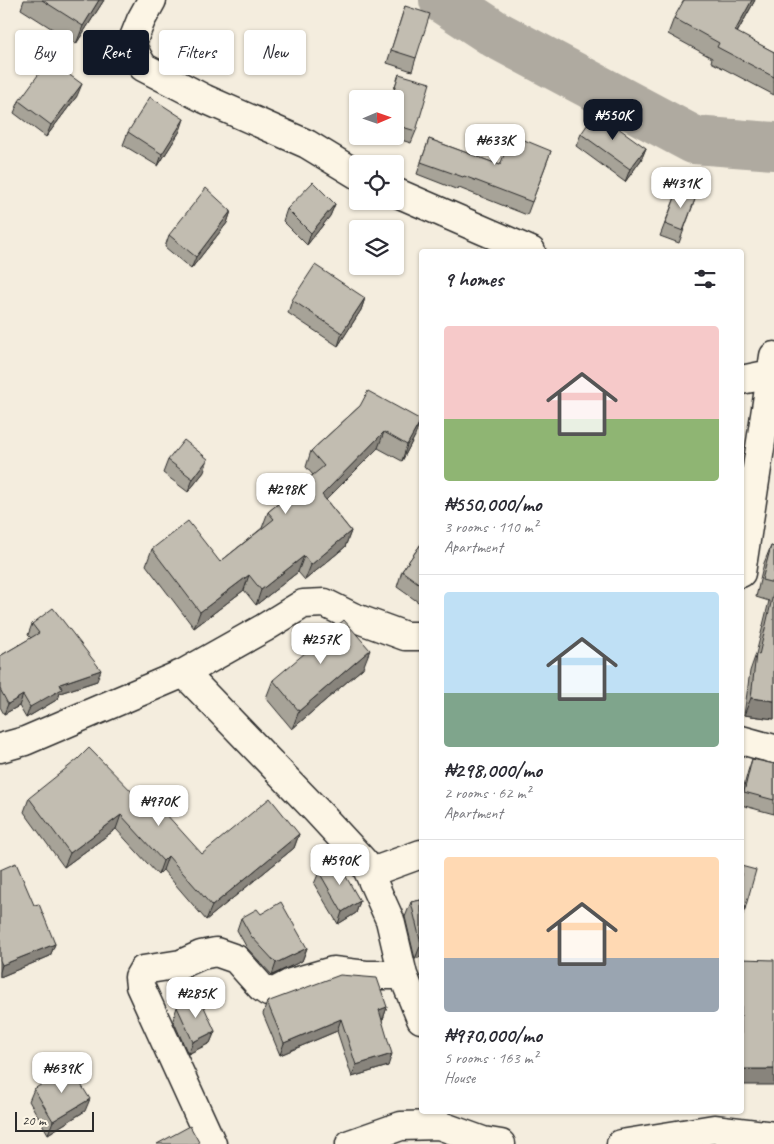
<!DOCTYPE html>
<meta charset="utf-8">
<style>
:root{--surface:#fff;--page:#f7f7f7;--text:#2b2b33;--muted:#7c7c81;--line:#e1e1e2;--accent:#111827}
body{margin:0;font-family:Caveat,sans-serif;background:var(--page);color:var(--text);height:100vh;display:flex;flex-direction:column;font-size:19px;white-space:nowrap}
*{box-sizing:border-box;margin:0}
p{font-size:16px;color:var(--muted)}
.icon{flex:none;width:28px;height:28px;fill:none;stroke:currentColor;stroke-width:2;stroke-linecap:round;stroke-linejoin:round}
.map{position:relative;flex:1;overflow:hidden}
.drawer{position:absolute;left:419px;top:249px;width:325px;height:865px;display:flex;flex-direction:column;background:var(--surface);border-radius:5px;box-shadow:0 1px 4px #0004}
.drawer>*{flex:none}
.top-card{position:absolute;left:15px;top:30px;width:329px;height:45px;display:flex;gap:10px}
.needle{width:32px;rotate:88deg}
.buttons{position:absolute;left:349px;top:90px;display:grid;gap:10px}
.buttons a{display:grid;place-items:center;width:55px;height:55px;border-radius:5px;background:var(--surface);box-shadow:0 1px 4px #0004;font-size:25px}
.scale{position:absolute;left:15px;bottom:12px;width:79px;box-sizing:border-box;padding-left:5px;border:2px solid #2b2b2b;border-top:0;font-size:14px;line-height:18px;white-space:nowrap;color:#2b2b2b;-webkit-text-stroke:4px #fcf5e5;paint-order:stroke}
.price{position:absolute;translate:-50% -42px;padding:0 11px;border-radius:10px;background:#fff;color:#222;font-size:16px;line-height:32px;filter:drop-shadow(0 1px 2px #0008)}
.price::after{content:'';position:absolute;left:50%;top:30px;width:15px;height:11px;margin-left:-8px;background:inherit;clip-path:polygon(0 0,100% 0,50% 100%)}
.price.active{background:var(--accent);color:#fff}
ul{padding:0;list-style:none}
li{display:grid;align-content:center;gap:10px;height:265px;padding:0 25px}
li+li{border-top:1px solid var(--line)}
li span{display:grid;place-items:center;height:155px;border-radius:5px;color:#555}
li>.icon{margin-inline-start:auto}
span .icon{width:90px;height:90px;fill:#fffc;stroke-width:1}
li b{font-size:21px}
h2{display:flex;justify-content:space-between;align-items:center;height:60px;padding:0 25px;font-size:21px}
.chip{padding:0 18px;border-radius:5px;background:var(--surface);box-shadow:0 1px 4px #0004;font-size:18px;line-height:45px}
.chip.active{background:var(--accent);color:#fff}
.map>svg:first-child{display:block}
</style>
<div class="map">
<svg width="774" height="1144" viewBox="0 0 774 1144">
<rect width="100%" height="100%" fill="#f4edde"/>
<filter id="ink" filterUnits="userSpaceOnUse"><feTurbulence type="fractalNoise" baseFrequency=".02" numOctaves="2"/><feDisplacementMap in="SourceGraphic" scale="10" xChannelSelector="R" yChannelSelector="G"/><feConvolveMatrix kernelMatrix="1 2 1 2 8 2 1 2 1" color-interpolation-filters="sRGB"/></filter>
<g filter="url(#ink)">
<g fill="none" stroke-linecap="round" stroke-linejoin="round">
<!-- river -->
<path stroke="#afaaa0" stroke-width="48" d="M443,0L495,34L694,140L774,146"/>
<defs>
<path id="minor" d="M152,0L141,20L131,45L143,67L205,99L307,144L358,175
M395,192L531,251
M741,380L771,374
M741,573L774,356
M184,673L316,810L364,862L390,920L403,975L421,1019
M741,740L774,749
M0,748L25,741L184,673L264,628L303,604L325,603L353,617L405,636H421
M369,873L421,854
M212,1144L140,986L139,977L143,970L181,964L201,955L216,952L236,959L261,987L268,992L276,991L291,983L333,971L366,975H403
M350,1144L401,1126L439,1125L483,1141L501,1144
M621,1144L714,1129L774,1136"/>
</defs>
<!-- minor casing -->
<use href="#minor" stroke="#2b2b2b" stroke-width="31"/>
<!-- minor -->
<use href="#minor" stroke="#fcf5e5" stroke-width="28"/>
</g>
<!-- wall -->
<path fill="#a7a398" stroke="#2b2b2b" d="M24,0H104L76,44L21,9Z
M755,0L737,33L774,52V95L711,62L712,58L668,34L674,18Z
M405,6L416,58L412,71L387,63Z
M399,74L416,131L411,143L388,136H395V99H391Z
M77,96L46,137L14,113L19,101Z
M180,131L158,166L123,145L128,132Z
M581,134L646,148L641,160L625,182L576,146Z
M429,139L500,165L551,151L527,215L459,188L458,190L417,174Z
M679,187L697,194L679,243L660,236Z
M335,204L330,216L307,245L283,221L287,209Z
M231,211L227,223L191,269L165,247L169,235Z
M365,298L361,310L338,346L288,313L292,300Z
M360,406L415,436L402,461L378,448L326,500L351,531L345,547L305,580L298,572L256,605L244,590L194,628L146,565L152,549L220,562L262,528L268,512L313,475L306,467L311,451Z
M168,460L204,472L188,492L163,473Z
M421,544V604L397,587L402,571Z
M771,546L774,547V719L744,715L750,671L756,654L769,601L756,597L764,563Z
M32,624L97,681L60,693L58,699L26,718L19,706L4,714L0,707V656L31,638L28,635Z
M363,668L292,729L266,698L273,680Z
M752,759L774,764V814L741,805V797L748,771Z
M29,798L149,809L202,854L299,834L294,848L206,920L163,870L158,875L116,829L64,867L24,812Z
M741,866L745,909L741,919Z
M0,870L34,905L55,944L50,956L0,977Z
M319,872L360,901L356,913L338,924L314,884Z
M421,900V957L415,959L405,917L411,902Z
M241,918L307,948L302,961L272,975L247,948L237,930Z
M267,1002L387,1007L383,1019H382L388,1066L352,1077L337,1031L280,1055L263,1014Z
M177,1007L215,1031L210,1043L188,1054L173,1020Z
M34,1089L85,1111L48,1134L29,1101Z"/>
<!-- shaded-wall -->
<path fill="#88847c" stroke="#2b2b2b" d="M99,0H104L76,44L83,26Z
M752,0H755L729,47L735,31Z
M82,84L77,96L46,137L51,125Z
M184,119L180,131L158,166L162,154Z
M646,148L641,160L625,182L630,169Z
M335,204L330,216L307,245L311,233Z
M231,211L227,223L191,269L196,257Z
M365,298L361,310L338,346L342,333Z
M421,420L415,436L402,461L407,445Z
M384,432L378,448L316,510L322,495Z
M208,459L204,472L188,492L193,479Z
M351,531L345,547L305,580L311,565Z
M304,556L298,572L256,605L261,590Z
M249,575L244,590L194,628L200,612Z
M370,650L363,668L292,729L299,711Z
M101,670L97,681L60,693L58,699L26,718L30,707L60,684Z
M23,695L19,706L4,714L8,704Z
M751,698L774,701V719L744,715Z
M121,815L116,829L64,867L70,853Z
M299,834L294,848L206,920L212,906Z
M168,856L163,870L158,875L163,861Z
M360,901L356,913L338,924L342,912Z
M55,944L50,956L0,977V972L2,965Z
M421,944V957L415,959Z
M307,948L302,961L272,975L276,963Z
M387,1007L383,1019L374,1022L379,1010Z
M341,1019L337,1031L280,1055L284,1043Z
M215,1031L210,1043L188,1054L193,1042Z
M392,1054L388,1066L352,1077L356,1065Z
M741,1069H774V1085H741Z
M90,1099L85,1111L48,1134L53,1121Z"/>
<!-- building -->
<path fill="#c2bdb1" stroke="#2b2b2b" d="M42,0H99L83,26Z
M684,0H752L735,31L774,52V77L717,47L719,43L674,18Z
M405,6L430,14L416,58L391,50Z
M49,60L82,84L51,125L19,101Z
M399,74L430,83L416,131L395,125V99H391Z
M150,97L184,119L162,154L128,132Z
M596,112L646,148L630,169L581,134Z
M512,135L551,151L532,202L464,176L463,177L421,162L429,139L500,165Z
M313,182L335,204L311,233L287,209Z
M679,187L697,194L683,231L665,224Z
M206,188L231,211L196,257L169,235Z
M315,265L365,298L342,333L292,300Z
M368,391L421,420L407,445L384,432L322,495L351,531L311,565L304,556L261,590L249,575L200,612L152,549L188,521L220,562L274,519L268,512L324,466L311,451L360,406Z
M184,440L208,459L193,479L168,460Z
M421,544V585L402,571Z
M771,546L774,547V583L762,580Z
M774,590V701L751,698L756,654L759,655Z
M53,608L101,670L60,684L62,689L30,707L23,695L8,704L0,689V656L39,633L32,624Z
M344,620L370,650L299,711L273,680Z
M89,748L149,809L156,803L202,854L270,798L299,834L212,906L168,856L163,861L121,815L70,853L29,798L78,759Z
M752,759L774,764V800L744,792Z
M337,861L360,901L342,912L319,872Z
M16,863L34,905L39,904L55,944L2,965L0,960V870Z
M741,866L756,870L745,909L741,908Z
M421,900V944L411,902Z
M281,902L307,948L276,963L251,936L241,918L257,909L261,914Z
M741,959L774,960V1069H741Z
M340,975L377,978L387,1007L379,1010L392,1054L356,1065L341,1019L284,1043L267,1002Z
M199,996L215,1031L193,1042L177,1007Z
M70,1067L90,1099L53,1121L34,1089Z
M190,1126L200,1144H157Z"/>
</g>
</svg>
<div class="buttons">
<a><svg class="needle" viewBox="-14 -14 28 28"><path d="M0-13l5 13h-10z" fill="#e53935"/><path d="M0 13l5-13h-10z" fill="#7c7c81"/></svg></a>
<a><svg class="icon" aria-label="locate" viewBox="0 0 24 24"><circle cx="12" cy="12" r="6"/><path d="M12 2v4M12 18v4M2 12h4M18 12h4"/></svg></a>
<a><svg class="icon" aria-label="layers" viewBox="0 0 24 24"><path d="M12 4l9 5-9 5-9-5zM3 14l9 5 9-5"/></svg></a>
</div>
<div class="scale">20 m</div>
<b class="price active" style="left:613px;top:141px">₦550K</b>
<b class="price" style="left:495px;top:166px">₦633K</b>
<b class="price" style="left:681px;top:209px">₦431K</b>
<b class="price" style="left:286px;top:515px">₦298K</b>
<b class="price" style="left:321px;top:665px">₦257K</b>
<b class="price" style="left:159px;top:827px">₦970K</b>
<b class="price" style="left:340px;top:886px">₦590K</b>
<b class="price" style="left:196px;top:1019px">₦285K</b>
<b class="price" style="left:62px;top:1094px">₦639K</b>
<div class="top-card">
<a class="chip">Buy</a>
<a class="chip active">Rent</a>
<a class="chip">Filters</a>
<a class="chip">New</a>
</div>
<section class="drawer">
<h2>9 homes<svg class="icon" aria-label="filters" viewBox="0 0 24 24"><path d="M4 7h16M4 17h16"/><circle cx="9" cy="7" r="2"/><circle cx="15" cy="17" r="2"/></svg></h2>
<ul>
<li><span style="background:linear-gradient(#f6c9c9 60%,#8fb573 0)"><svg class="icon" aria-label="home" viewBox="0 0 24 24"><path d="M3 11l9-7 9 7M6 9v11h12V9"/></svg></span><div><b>₦550,000/mo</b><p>3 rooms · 110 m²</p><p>Apartment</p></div></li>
<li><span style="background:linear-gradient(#bfe0f5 65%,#7fa58c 0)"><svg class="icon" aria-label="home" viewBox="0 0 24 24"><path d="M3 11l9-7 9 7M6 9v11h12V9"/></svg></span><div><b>₦298,000/mo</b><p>2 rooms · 62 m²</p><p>Apartment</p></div></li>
<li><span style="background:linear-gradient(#ffd9b3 65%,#9aa5b1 0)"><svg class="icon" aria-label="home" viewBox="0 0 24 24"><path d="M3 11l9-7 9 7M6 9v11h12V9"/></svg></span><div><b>₦970,000/mo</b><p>5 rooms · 163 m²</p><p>House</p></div></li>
</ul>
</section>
</div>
